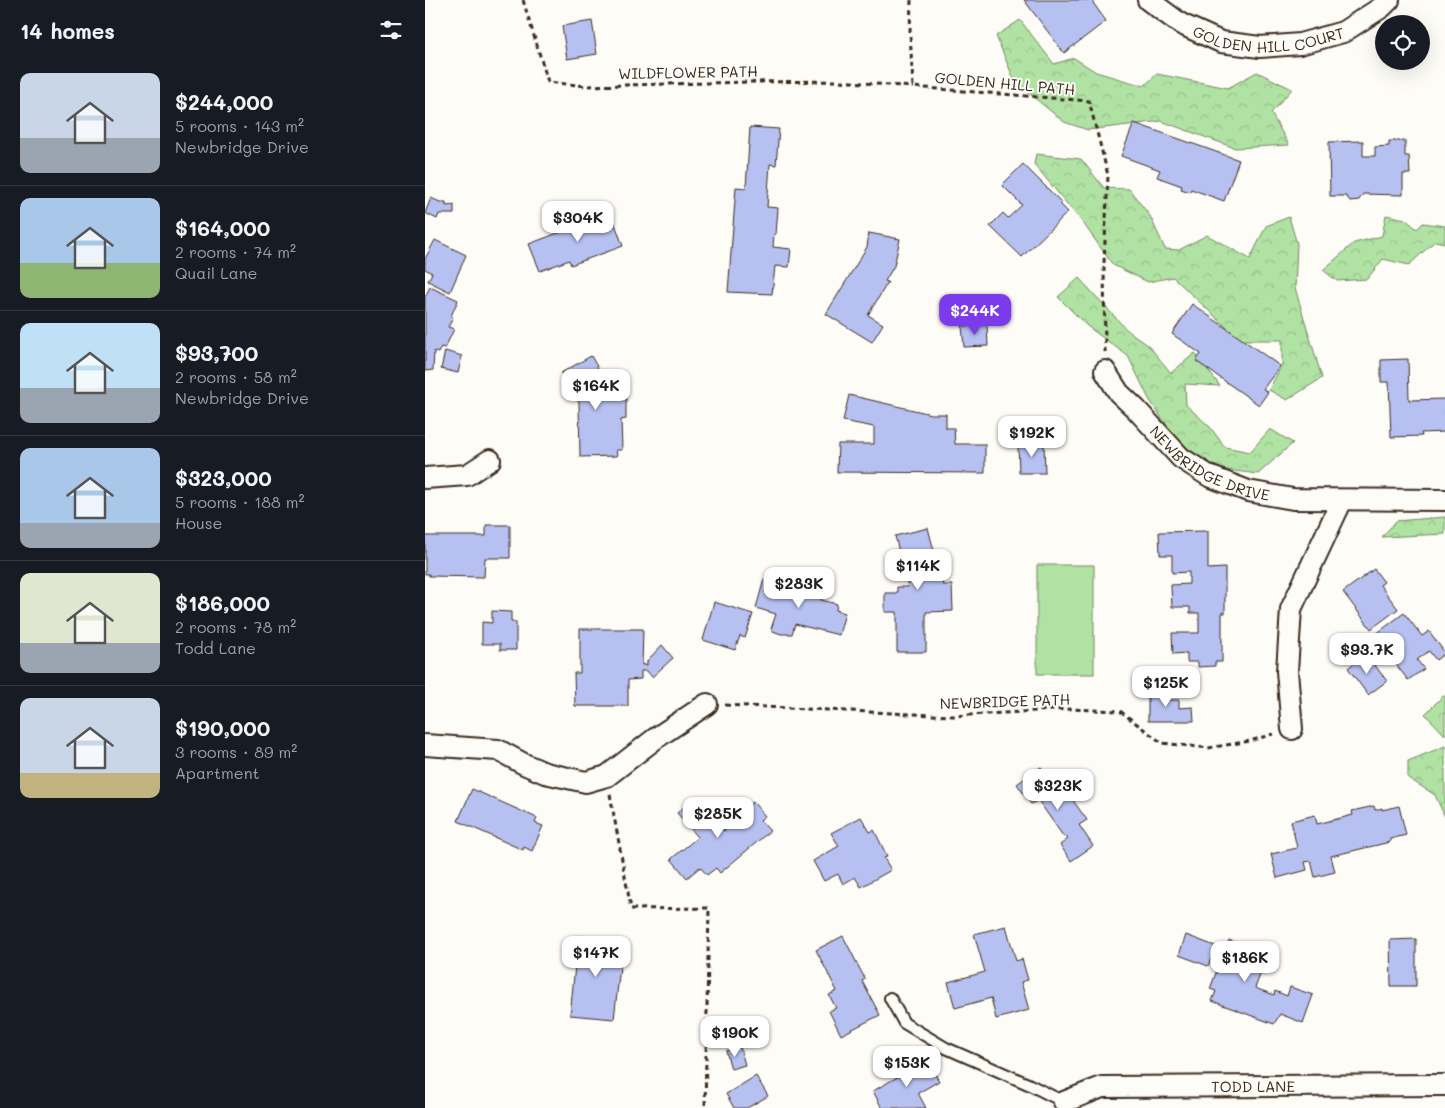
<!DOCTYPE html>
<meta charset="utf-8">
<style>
:root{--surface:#171b24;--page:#20242c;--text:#f1f3f6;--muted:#9ea1a6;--line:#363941;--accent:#7c3aed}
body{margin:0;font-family:Mali,sans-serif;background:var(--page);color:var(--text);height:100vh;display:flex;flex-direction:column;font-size:19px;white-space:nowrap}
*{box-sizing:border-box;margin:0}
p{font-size:16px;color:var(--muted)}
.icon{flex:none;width:28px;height:28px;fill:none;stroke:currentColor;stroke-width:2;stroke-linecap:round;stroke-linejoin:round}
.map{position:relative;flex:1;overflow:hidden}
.drawer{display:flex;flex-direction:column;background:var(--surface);width:425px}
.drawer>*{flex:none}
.tools{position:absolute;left:950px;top:15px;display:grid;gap:10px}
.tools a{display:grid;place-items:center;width:55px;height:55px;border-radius:50%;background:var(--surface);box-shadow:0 5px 20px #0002;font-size:25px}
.price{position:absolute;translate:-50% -42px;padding:0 11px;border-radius:10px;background:#fff;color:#222;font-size:16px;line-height:32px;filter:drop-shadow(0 1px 2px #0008)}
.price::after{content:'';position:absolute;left:50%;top:30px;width:15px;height:11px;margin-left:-8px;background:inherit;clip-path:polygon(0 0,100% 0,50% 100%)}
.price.active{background:var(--accent);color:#fff}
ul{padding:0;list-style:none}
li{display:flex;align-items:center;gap:15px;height:125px;padding:0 20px}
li+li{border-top:1px solid var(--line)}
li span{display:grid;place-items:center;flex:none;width:140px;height:100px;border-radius:10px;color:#555}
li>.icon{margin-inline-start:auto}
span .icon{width:60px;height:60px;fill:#fffc;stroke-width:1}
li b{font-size:21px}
h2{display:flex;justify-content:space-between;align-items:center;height:60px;padding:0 20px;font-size:21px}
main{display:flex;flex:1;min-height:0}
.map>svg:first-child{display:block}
</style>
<main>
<section class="drawer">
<h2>14 homes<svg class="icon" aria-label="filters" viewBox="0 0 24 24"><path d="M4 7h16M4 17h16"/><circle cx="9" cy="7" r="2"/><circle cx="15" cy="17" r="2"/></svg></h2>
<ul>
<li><span style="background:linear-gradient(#c9d6e8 65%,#9aa5b1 0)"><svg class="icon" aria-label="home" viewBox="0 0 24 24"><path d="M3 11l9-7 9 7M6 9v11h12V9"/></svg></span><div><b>$244,000</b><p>5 rooms · 143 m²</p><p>Newbridge Drive</p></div></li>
<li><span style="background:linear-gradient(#a9c7e8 65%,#8fb573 0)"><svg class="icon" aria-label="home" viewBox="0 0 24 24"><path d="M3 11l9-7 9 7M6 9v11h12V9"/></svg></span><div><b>$164,000</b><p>2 rooms · 74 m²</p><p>Quail Lane</p></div></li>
<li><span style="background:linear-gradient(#bfe0f5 65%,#9aa5b1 0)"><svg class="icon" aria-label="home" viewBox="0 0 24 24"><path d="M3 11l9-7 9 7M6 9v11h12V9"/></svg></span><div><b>$93,700</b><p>2 rooms · 58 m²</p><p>Newbridge Drive</p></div></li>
<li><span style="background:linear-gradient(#a9c7e8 75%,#9aa5b1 0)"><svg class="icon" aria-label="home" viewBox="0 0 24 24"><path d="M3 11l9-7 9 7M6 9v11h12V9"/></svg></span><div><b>$323,000</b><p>5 rooms · 188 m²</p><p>House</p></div></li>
<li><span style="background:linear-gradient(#dfe7d0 70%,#9aa5b1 0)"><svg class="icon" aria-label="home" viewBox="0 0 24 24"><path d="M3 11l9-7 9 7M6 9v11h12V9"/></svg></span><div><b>$186,000</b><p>2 rooms · 78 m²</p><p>Todd Lane</p></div></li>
<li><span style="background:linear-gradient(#c9d6e8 75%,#c2b280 0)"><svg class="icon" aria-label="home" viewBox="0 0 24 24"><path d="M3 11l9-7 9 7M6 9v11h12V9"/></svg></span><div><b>$190,000</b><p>3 rooms · 89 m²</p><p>Apartment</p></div></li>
</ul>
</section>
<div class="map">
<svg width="1020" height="1108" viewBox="0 0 1020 1108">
<defs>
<pattern id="forest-crowns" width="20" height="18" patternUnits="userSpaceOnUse" patternTransform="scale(1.25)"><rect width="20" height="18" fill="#afe2a3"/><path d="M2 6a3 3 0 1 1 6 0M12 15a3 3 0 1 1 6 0" fill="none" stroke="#97c28c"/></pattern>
</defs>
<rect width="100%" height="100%" fill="#fdfcf7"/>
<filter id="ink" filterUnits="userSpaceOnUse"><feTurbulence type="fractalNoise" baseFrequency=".02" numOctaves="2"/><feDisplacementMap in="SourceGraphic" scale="10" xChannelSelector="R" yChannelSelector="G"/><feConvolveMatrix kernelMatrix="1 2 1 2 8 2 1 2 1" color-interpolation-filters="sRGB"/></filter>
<g filter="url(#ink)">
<!-- forest -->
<path fill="url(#forest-crowns)" stroke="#758660" d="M595,20L629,64L649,58L671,72L719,86L732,74L803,88L832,72L867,89L846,113L864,145L810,148L736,121L663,130L639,122L590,82L571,36Z
M611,154L656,159L679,188L704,189L725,216L740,249L754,250L782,235L825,259L841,226L864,217L872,244L870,288L897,378L862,400L844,390L857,364V340H815L748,277L723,282L688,265L658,223L609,164Z
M961,215L980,219L992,229L998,223L1020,226V243L1010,241L984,265L958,259L942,279L912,281L898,270L929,243L957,236Z
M654,278L701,329L724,346L746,373L770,353L795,386L760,384L761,405L785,427L800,447L825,452L845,429L868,443L833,474L794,469L752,441L724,399L703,356L662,326L633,297Z
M1020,517V534L957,537L971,521Z
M1018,696H1020V735L1000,714Z
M1020,746V817L1010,795L983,778V761Z"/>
<!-- park -->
<path fill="#afe2a3" stroke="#758660" d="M612,565H669V674H612Z"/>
<!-- building -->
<path fill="#b6c1f2" stroke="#3b2a1e" d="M599,0H666L681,21L639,53Z
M167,21L172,54L142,59L137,26Z
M709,123L814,160L799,201L766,189L765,192L756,189L757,186L732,177L735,170L696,156Z
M325,127L354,129L351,165L345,164L342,207L353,208L351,234H349L348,247L366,249L364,267L350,266L347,294L303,292L311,187L321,188Z
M938,141V156H950V147L964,146V141H980V156H984L985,174H978V195L938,194L934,200L925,201L921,196H905L904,142Z
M598,164L637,203L635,204L643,212L597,257L565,226L578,213L583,218L597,205L577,185Z
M6,198L15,202H21V206L29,205V214H14L12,219L0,213Z
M186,213L198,246L146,265L144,260L115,271L104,244Z
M444,233L475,239L469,266L460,281L463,282L443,315L458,324L447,342L401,314L442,247Z
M10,240L41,255L25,292L3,281L7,273L0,269V259Z
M5,287L33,300L26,316L28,318L23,327L29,329L20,348L16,347L13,353L9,351L8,370L0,371V297Z
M767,304L855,366L838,389L843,392L834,405L771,361L776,354L747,334Z
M562,325L563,346L539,347L537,326Z
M20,351L37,356L33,373L16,369Z
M166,356L190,398H201V419L196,420L197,450H191L192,456L155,457L154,402L136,373Z
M983,359L984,400L1020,399V432L996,433L997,436L966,437L964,382H956V360Z
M424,395L506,414H521V428H529L530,444H560V473L412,472L413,444H449V427L418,421Z
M619,443L620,473H594L593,444Z
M61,525H85V558H60L59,577L4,576V574H0V536H61Z
M503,528L518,585H527L528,611L501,612V652H472V612H460V593H472V587H483L470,536Z
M783,531V569L800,568V613H797V662H790V666L773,667V662H762V653L748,654L747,633H774V613H765V607H747L746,585L764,584V572L747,573V555H735L734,532Z
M949,569L959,582L955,585L973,609L946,629L918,592Z
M339,579L361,585L360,588L377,593L378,588L397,594L396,600L412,604L411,610L420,613L414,635L370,624L367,634H356L348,631L346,629L351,614L331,608Z
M289,602L328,614L320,638L315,636L310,650L278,640Z
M67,611L86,612V622H91V650H75V644H57V622L67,623Z
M979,613L997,636L1004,631L1020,653L1011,660L1004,651L992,660L999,669L983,680L965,657L968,656L951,634Z
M155,629H218L217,665H222V661L237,645L248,658L227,677L222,671H216V679L203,680V706H150L149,673H155Z
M941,654L962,681L943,695L923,668Z
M740,687V700H754V708L768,707L769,721H723V688Z
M616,767L629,785L634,781L662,820L654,825L668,846L646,861L635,845L643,839L639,835L638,836L613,800L606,804L592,784Z
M47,789L112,818L110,823L118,826L107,851L99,847L98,850L33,821Z
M270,797L299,831L309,822L307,819L328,802L340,816L335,820L345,831L295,873L291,868L282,875L275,867L262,878L246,859L273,837L252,813Z
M949,806L950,810L957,808V810L974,806L981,835L965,839V842L906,856L910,872L890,877L886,861L880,862L882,870L852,878L846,854L872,848L866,821L890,815L892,824L928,815L927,811Z
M436,817L445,832L449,830L462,856L459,858L466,870L436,887L430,877L418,884L413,874L399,881L388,861L414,846L406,833Z
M581,926L591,961L597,959L603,980L596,982L604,1010L571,1019L566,998L530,1008L523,982L560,972L549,934Z
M761,935L790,946L788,952L798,956L804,940L837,953L831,968L837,970L830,988L849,995L850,991L862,996L865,987L888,995L878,1023L855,1014L849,1024L787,1001L791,991L785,989L795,962L786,959L783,966L754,955Z
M153,936L198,941L189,1019L145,1015Z
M418,936L440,979L437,981L455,1015L416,1035L404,1011L411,1008L404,995L412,991L391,950Z
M991,939V986H966L965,940Z
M315,1047L320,1065L306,1069L301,1051Z
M502,1060L514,1081L493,1093L501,1108H457L448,1091Z
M331,1076L343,1096L322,1108H309L301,1094Z"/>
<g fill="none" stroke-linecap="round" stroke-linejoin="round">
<defs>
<path id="lane" d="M465,998L479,1023L521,1048L603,1084L639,1102"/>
<g id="street">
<path id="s1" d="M723,0L756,24L796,42L835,47L875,44L918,32L957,7L964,0"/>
<path id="s2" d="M680,371L694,393L711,409L756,458L784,476L823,491L868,499L1020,500"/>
<path d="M0,478L42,475L65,460"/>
<path d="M867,729L862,671L866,609L917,500"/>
<path d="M0,745L73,750L99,764L120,773L161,782L182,776L231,738L282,704"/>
<path id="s3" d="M639,1102L677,1087L1020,1085"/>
</g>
</defs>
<!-- lane casing -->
<use href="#lane" stroke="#3b2a1e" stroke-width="14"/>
<!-- street casing -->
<use href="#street" stroke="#3b2a1e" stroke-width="24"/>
<!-- path -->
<path stroke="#3b2a1e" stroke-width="3" stroke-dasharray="5 4" stroke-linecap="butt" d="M98,0L123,82L161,86L324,82L415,81L488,87
M486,0L485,32L488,87L664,101L683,175L679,263L680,352
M300,705L528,716L645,709L695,711L737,743L783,748L825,741L848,734
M185,794L206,909L284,908L280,1108"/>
<!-- lane -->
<use href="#lane" stroke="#fdfcf7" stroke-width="10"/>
<!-- street -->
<use href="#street" stroke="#fdfcf7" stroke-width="20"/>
</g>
</g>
<g text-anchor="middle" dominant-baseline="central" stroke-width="4" stroke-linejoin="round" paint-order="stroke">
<!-- street labels -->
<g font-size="15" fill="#3b2a1e" stroke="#fdfcf7">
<text stroke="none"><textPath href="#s1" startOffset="132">GOLDEN HILL COURT</textPath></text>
<text transform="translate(263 72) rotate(-1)">WILDFLOWER PATH</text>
<text transform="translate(580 83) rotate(5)">GOLDEN HILL PATH</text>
<text stroke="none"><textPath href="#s2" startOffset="144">NEWBRIDGE DRIVE</textPath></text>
<text transform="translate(580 701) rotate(-2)">NEWBRIDGE PATH</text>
<text stroke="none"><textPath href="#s3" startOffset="192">TODD LANE</textPath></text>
</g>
</g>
</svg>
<div class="tools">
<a><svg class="icon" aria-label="locate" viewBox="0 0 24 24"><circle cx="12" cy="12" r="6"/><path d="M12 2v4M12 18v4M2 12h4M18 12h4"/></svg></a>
</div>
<b class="price" style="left:153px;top:243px">$304K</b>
<b class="price active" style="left:550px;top:336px">$244K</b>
<b class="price" style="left:171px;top:411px">$164K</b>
<b class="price" style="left:607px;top:458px">$192K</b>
<b class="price" style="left:493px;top:591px">$114K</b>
<b class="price" style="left:374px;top:609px">$283K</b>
<b class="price" style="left:942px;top:675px">$93.7K</b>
<b class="price" style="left:741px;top:708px">$125K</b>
<b class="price" style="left:633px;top:811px">$323K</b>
<b class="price" style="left:293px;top:839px">$285K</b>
<b class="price" style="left:171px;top:978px">$147K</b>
<b class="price" style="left:820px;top:983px">$186K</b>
<b class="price" style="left:310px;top:1058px">$190K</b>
<b class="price" style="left:482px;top:1088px">$153K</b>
</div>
</main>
